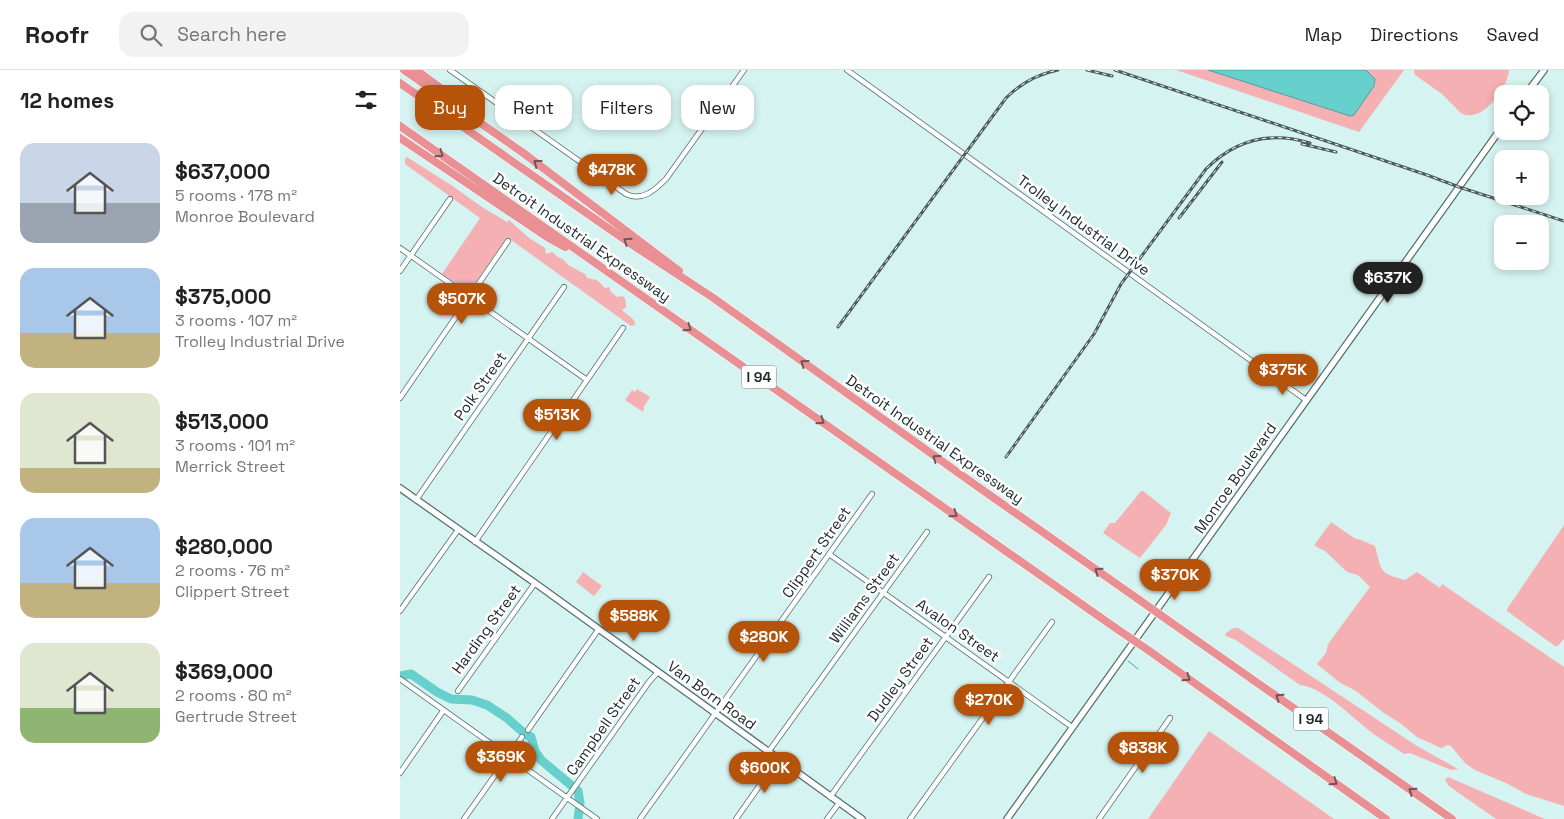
<!DOCTYPE html>
<meta charset="utf-8">
<style>
:root{--surface:#fff;--page:#f2f2f2;--text:#222;--muted:#767676;--line:#e0e0e0;--accent:#b45309}
body{margin:0;font-family:"Space Grotesk",sans-serif;background:var(--page);color:var(--text);height:100vh;display:flex;flex-direction:column;font-size:19px;white-space:nowrap}
*{box-sizing:border-box;margin:0}
p{font-size:16px;color:var(--muted)}
.icon{flex:none;width:28px;height:28px;fill:none;stroke:currentColor;stroke-width:2;stroke-linecap:round;stroke-linejoin:round}
.map{position:relative;flex:1;overflow:hidden}
.sheet{display:flex;flex-direction:column;background:var(--surface);width:400px}
.sheet>*{flex:none}
.guide{position:absolute;left:15px;top:15px;width:475px;height:45px;display:flex;gap:10px}
.buttons{position:absolute;left:1094px;top:15px;display:grid;gap:10px}
.buttons a{display:grid;place-items:center;width:55px;height:55px;border-radius:10px;background:var(--surface);box-shadow:0 2px 8px #0003;font-size:25px}
.price{position:absolute;translate:-50% -42px;padding:0 11px;border-radius:18px;background:var(--accent);color:#fff;font-size:16px;line-height:32px;filter:drop-shadow(0 1px 2px #0008)}
.price::after{content:'';position:absolute;left:50%;top:30px;width:15px;height:11px;margin-left:-8px;background:inherit;clip-path:polygon(0 0,100% 0,50% 100%)}
.price.active{background:#222;color:#fff}
ul{padding:0;list-style:none}
li{display:flex;align-items:center;gap:15px;height:125px;padding:0 20px}
li span{display:grid;place-items:center;flex:none;width:140px;height:100px;border-radius:15px;color:#555}
li>.icon{margin-inline-start:auto}
span .icon{width:60px;height:60px;fill:#fffc;stroke-width:1}
li b{font-size:21px}
h2{display:flex;justify-content:space-between;align-items:center;height:60px;padding:0 20px;font-size:21px}
.pill{padding:0 18px;border-radius:15px;background:var(--surface);box-shadow:0 2px 8px #0003;font-size:18px;line-height:45px}
.pill.active{background:var(--accent);color:#fff}
header{display:flex;align-items:center;gap:30px;box-sizing:border-box;height:70px;padding:0 25px;background:var(--surface);border-bottom:1px solid var(--line)}
header strong{font-size:24px}
nav{display:flex;gap:28px;margin-inline-start:auto;font-size:18px}
.search{width:350px;height:45px;background:var(--page);display:flex;align-items:center;gap:12px;box-sizing:border-box;padding:0 18px;border-radius:15px;color:var(--muted);font-size:19px}
main{display:flex;flex:1;min-height:0}
.map>svg:first-child{display:block}
</style>
<header>
<strong>Roofr</strong>
<div class="search"><svg class="icon" aria-label="search" viewBox="0 0 24 24"><circle cx="10" cy="10" r="6"/><path d="M15 15l6 6"/></svg>Search here</div>
<nav><a>Map</a><a>Directions</a><a>Saved</a></nav>
</header>
<main>
<section class="sheet">
<h2>12 homes<svg class="icon" aria-label="filters" viewBox="0 0 24 24"><path d="M4 7h16M4 17h16"/><circle cx="9" cy="7" r="2"/><circle cx="15" cy="17" r="2"/></svg></h2>
<ul>
<li><span style="background:linear-gradient(#c9d6e8 60%,#9aa5b1 0)"><svg class="icon" aria-label="home" viewBox="0 0 24 24"><path d="M3 11l9-7 9 7M6 9v11h12V9"/></svg></span><div><b>$637,000</b><p>5 rooms · 178 m²</p><p>Monroe Boulevard</p></div></li>
<li><span style="background:linear-gradient(#a9c7e8 65%,#c2b280 0)"><svg class="icon" aria-label="home" viewBox="0 0 24 24"><path d="M3 11l9-7 9 7M6 9v11h12V9"/></svg></span><div><b>$375,000</b><p>3 rooms · 107 m²</p><p>Trolley Industrial Drive</p></div></li>
<li><span style="background:linear-gradient(#dfe7d0 75%,#c2b280 0)"><svg class="icon" aria-label="home" viewBox="0 0 24 24"><path d="M3 11l9-7 9 7M6 9v11h12V9"/></svg></span><div><b>$513,000</b><p>3 rooms · 101 m²</p><p>Merrick Street</p></div></li>
<li><span style="background:linear-gradient(#a9c7e8 65%,#c2b280 0)"><svg class="icon" aria-label="home" viewBox="0 0 24 24"><path d="M3 11l9-7 9 7M6 9v11h12V9"/></svg></span><div><b>$280,000</b><p>2 rooms · 76 m²</p><p>Clippert Street</p></div></li>
<li><span style="background:linear-gradient(#dfe7d0 65%,#8fb573 0)"><svg class="icon" aria-label="home" viewBox="0 0 24 24"><path d="M3 11l9-7 9 7M6 9v11h12V9"/></svg></span><div><b>$369,000</b><p>2 rooms · 80 m²</p><p>Gertrude Street</p></div></li>
</ul>
</section>
<div class="map">
<svg width="1164" height="749" viewBox="0 0 1164 749">
<rect width="100%" height="100%" fill="#d5f3f1"/>
<!-- green -->
<path fill="#f4b0b2" d="M776,0H1004L959,62Z
M1014,0H1109C1108,18 1081,55 1061,43L1042,24L1015,5Z
M7,87L51,115L82,137L107,152L109,150L129,168L145,178L146,184L152,182L158,187L164,190L168,195L185,204L187,208L197,210L205,218L209,217L211,222L217,227L222,226L225,228L226,237L222,240C227,246 235,247 235,255L231,256L107,167L69,222L42,204L80,148L5,94V88Z
M237,319L250,327L243,338L244,339L243,342L225,330L232,320L235,322Z
M741,421H743L771,443L766,455L740,488L703,463L710,453H715Z
M931,452L954,468L961,470L975,476C982,501 978,503 1005,510L1017,502L1040,518L1042,514L1164,597V736L1126,724L1108,714L1075,700L1065,693L1051,676L1048,675L1041,678L1017,667L1000,653L984,643L956,621L939,612L917,594L926,583L928,574L970,517L958,505L947,502L925,481L915,476V474Z
M1164,455V569L1158,576H1155L1107,541V539Z
M183,502L202,516L194,526L176,512Z
M833,558H838L1017,676L1058,699L1051,700L1010,683L1004,684C996,678 986,673 978,667C957,653 925,617 900,615L836,570L826,566L825,564Z
M809,661L934,749H748Z
M1048,707L1145,749H1096L1049,716L1045,710Z"/>
<!-- water -->
<path fill="#67d0cc" stroke="#529f9c" d="M808,0H966L975,9L974,16L954,45L950,46Z"/>
<g fill="none" stroke-linecap="round" stroke-linejoin="round">
<!-- stream -->
<path stroke="#529f9c" stroke-width="1" d="M728,591L738,599"/>
<!-- river -->
<path stroke="#67d0cc" stroke-width="9" d="M0,606L11,604L37,622L51,629L72,630L87,635L107,648L124,663L131,667L135,681L141,690L178,721L180,733L178,749"/>
<defs>
<path id="street" d="M50,0L226,124C242,132 255,120 266,109L344,0
M447,0L906,330
M0,178L187,310
M0,201L50,129
M0,328L108,171
M16,430L164,217
M75,472L223,258
M429,484L672,657
M0,541L58,460
M0,609L197,749
M58,621L135,513
M128,660L198,560
M369,681L527,462
M0,703L43,641
M430,727L589,507
M64,749L122,667
M152,749L249,612L258,602
M240,749L472,424
M336,749L379,688
M427,749L439,733
M510,749L652,552
M699,749L770,648"/>
<path id="secondary" d="M1126,24L1144,0
M0,418L135,513L462,749
M607,749L1102,57"/>
<path id="highway" d="M4,0L122,82L279,201
M16,0L80,47
M0,13L231,174L312,227L574,414L738,529
M0,56L717,559
M0,68L147,167L165,177
M769,551L1052,749
M748,580L986,749"/>
</defs>
<!-- street casing -->
<use href="#street" stroke="#56716f" stroke-width="6"/>
<!-- secondary casing -->
<use href="#secondary" stroke="#56716f" stroke-width="8"/>
<!-- highway casing -->
<use href="#highway" stroke="#fff" stroke-width="9"/>
<!-- street -->
<use href="#street" stroke="#fff" stroke-width="4.5"/>
<!-- secondary -->
<use href="#secondary" stroke="#fff" stroke-width="5.5"/>
<!-- highway -->
<use href="#highway" stroke="#e89094" stroke-width="8"/>
<defs>
<path id="rail" d="M687,0L712,6
M715,0L1027,105L1059,117L1164,151
M902,74L936,82
M779,148L822,92
M438,257L606,28C621,13 638,4 658,0
M606,387L694,264L721,214L806,99C836,69 870,61 910,73"/>
</defs>
<!-- rail casing -->
<use href="#rail" stroke="#4b5c5a" stroke-width="3"/>
<!-- rail -->
<use href="#rail" stroke="#fff" stroke-width="1" stroke-dasharray="4" stroke-linecap="butt"/>
<defs>
<path id="highway-bridge" d="M738,529L769,551
M717,559L748,580"/>
</defs>
<!-- highway-bridge casing -->
<use href="#highway-bridge" stroke="#fff" stroke-width="9" stroke-linecap="butt"/>
<!-- highway-bridge -->
<use href="#highway-bridge" stroke="#e89094" stroke-width="8"/>
</g>
<!-- one-way arrows -->
<defs><path id="oneway-chevron" d="M-2-3.5L2.5 0L-2 3.5" fill="none" stroke-width="1.6" stroke-linecap="round" stroke-linejoin="round" transform="scale(1.25)"/></defs>
<g stroke="#715556">
<use href="#oneway-chevron" transform="translate(40 84) rotate(35)"/>
<use href="#oneway-chevron" transform="translate(137 93) rotate(-143)"/>
<use href="#oneway-chevron" transform="translate(227 171) rotate(-145)"/>
<use href="#oneway-chevron" transform="translate(288 258) rotate(35)"/>
<use href="#oneway-chevron" transform="translate(404 293) rotate(-144)"/>
<use href="#oneway-chevron" transform="translate(421 351) rotate(35)"/>
<use href="#oneway-chevron" transform="translate(536 388) rotate(-144)"/>
<use href="#oneway-chevron" transform="translate(554 444) rotate(35)"/>
<use href="#oneway-chevron" transform="translate(698 501) rotate(-145)"/>
<use href="#oneway-chevron" transform="translate(787 608) rotate(35)"/>
<use href="#oneway-chevron" transform="translate(879 627) rotate(-145)"/>
<use href="#oneway-chevron" transform="translate(934 712) rotate(35)"/>
<use href="#oneway-chevron" transform="translate(1012 721) rotate(-145)"/>
</g>
<g text-anchor="middle" dominant-baseline="central" stroke-width="5" stroke-linejoin="round" paint-order="stroke">
<!-- shield labels -->
<g fill="#fff" stroke="#646c6b" stroke-width="1">
<rect x="341.5" y="295.5" width="35" height="23" rx="4"/>
<rect x="893.5" y="637.5" width="35" height="23" rx="4"/>
</g>
<g font-size="14" font-weight="bold" fill="#212d2c">
<text x="359" y="307">I 94</text>
<text x="911" y="649">I 94</text>
</g>
<!-- street labels -->
<g font-size="15" fill="#212d2c" stroke="#fff">
<text transform="translate(684 155) rotate(36)">Trolley Industrial Drive</text>
<text transform="translate(182 167) rotate(35)">Detroit Industrial Expressway</text>
<text transform="translate(80 316) rotate(-55)">Polk Street</text>
<text transform="translate(535 369) rotate(35)">Detroit Industrial Expressway</text>
<text transform="translate(835 408) rotate(-55)">Monroe Boulevard</text>
<text transform="translate(416 482) rotate(-55)">Clippert Street</text>
<text transform="translate(464 528) rotate(-54)">Williams Street</text>
<text transform="translate(86 559) rotate(-54)">Harding Street</text>
<text transform="translate(558 560) rotate(35)">Avalon Street</text>
<text transform="translate(500 609) rotate(-54)">Dudley Street</text>
<text transform="translate(312 625) rotate(36)">Van Born Road</text>
<text transform="translate(203 656) rotate(-55)">Campbell Street</text>
</g>
</g>
</svg>
<div class="buttons">
<a><svg class="icon" aria-label="locate" viewBox="0 0 24 24"><circle cx="12" cy="12" r="6"/><path d="M12 2v4M12 18v4M2 12h4M18 12h4"/></svg></a>
<a>+</a>
<a>−</a>
</div>
<b class="price" style="left:212px;top:126px">$478K</b>
<b class="price active" style="left:988px;top:234px">$637K</b>
<b class="price" style="left:62px;top:255px">$507K</b>
<b class="price" style="left:883px;top:326px">$375K</b>
<b class="price" style="left:157px;top:371px">$513K</b>
<b class="price" style="left:775px;top:531px">$370K</b>
<b class="price" style="left:234px;top:572px">$588K</b>
<b class="price" style="left:364px;top:593px">$280K</b>
<b class="price" style="left:589px;top:656px">$270K</b>
<b class="price" style="left:743px;top:704px">$838K</b>
<b class="price" style="left:101px;top:713px">$369K</b>
<b class="price" style="left:365px;top:724px">$600K</b>
<div class="guide">
<a class="pill active">Buy</a>
<a class="pill">Rent</a>
<a class="pill">Filters</a>
<a class="pill">New</a>
</div>
</div>
</main>
